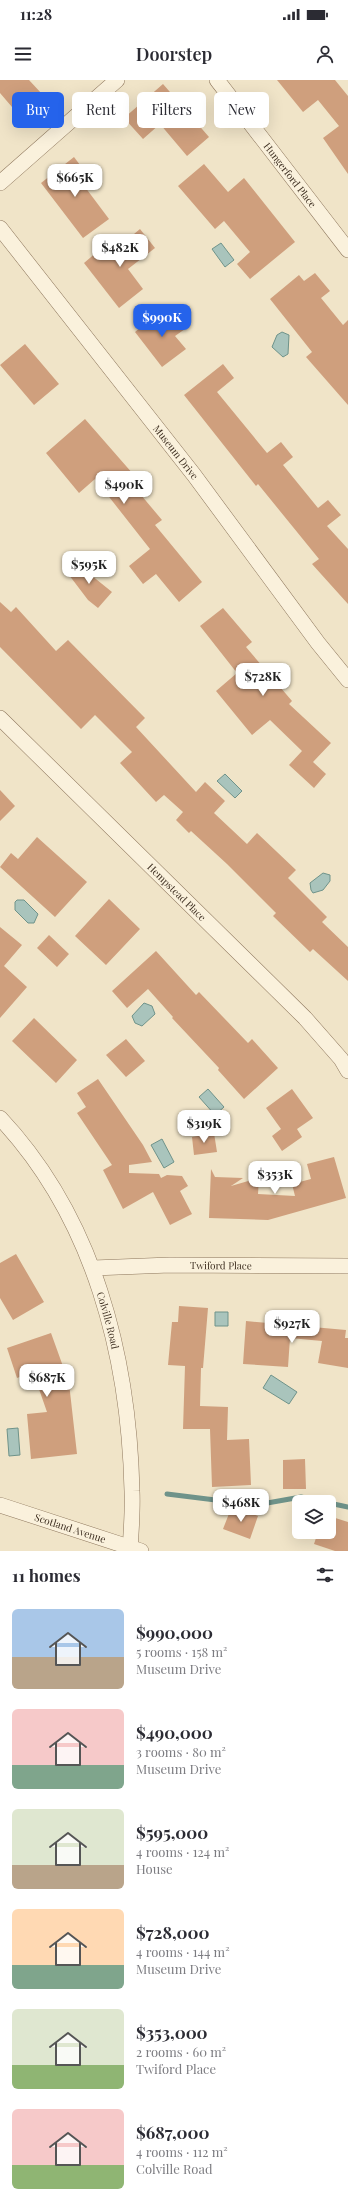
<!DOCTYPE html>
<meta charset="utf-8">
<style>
:root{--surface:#fff;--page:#f2f2f3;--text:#2b2b33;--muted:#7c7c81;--accent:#2563eb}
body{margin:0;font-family:"Playfair Display",serif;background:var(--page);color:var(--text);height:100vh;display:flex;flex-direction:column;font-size:15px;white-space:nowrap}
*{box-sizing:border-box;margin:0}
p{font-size:13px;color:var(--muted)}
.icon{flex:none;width:22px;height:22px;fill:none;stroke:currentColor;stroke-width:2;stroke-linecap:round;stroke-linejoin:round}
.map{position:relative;height:1471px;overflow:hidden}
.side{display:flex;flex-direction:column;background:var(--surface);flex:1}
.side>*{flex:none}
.guide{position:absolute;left:12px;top:12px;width:324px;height:36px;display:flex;gap:8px}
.controls{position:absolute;left:292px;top:1415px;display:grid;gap:8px}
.controls a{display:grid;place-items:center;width:44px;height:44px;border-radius:6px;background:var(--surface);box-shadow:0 4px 16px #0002;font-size:20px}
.price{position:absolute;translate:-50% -34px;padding:0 9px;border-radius:8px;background:#fff;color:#222;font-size:13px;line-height:26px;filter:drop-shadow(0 1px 2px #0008)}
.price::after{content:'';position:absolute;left:50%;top:24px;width:12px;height:9px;margin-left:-6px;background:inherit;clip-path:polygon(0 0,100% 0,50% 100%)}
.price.selected{background:var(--accent);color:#fff}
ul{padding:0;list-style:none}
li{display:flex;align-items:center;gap:12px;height:100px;padding:0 12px}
li span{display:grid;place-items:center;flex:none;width:112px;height:80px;border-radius:6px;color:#555}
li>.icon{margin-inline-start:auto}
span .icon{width:48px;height:48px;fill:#fffc;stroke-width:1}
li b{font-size:17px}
h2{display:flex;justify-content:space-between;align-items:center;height:48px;padding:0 12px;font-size:17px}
.tag{padding:0 14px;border-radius:6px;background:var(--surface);box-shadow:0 4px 16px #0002;font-size:14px;line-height:36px}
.tag.selected{background:var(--accent);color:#fff}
.status{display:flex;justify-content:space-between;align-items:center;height:28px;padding:0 20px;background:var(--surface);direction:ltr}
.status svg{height:11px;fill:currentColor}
header{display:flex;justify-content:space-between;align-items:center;height:52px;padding:0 12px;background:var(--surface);font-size:18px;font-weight:600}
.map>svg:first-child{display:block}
</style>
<div class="status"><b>11:28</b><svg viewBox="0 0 49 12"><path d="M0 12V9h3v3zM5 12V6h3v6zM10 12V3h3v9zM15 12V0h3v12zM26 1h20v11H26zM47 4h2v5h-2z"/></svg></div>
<header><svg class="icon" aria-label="menu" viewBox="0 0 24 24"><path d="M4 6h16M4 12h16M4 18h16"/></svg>Doorstep<svg class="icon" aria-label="person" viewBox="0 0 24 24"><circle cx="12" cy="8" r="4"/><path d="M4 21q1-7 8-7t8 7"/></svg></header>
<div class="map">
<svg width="348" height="1471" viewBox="0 0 348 1471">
<rect width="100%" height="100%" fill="#f0e4c8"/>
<!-- water -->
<path fill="#a9c4bc" stroke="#6f938a" d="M221,163L234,180L225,187L212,169Z
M282,252L289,255L288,274L283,277L272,267L277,255Z
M225,694L242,711L235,718L217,701Z
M323,793L330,795V801L323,810L313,813L311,810L310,803Z
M17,820H24L38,834L34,843H28L15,830V822Z
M144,923L152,926L155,934L142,946L135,943L132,936Z
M208,1009L224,1027L215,1035L199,1017Z
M162,1059L174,1082L164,1088L151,1065Z
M215,1232H228V1246H215Z
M271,1295L297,1312L289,1324L263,1308Z
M18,1348L20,1375L9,1376L7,1349Z"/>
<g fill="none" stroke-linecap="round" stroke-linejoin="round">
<!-- stream -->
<path stroke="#6f938a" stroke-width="5" d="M167,1414L256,1425L301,1417L324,1422
M329,1423L348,1427"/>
</g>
<!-- building -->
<path fill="#cf9f7d" d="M0,0H29L42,14L18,34L0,13Z
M277,0H335L348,16V94L323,58L339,46L318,20L303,32Z
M163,4L209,57L187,76L160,44L143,59L124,38Z
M74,77L86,93L79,99L109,139L83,158L41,103Z
M204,84L228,112L244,98L295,162L250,199L237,184L250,172L224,141L215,149L178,106Z
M140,149L155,168L128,189L143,209L119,228L84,183L104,166L110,174Z
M315,193L330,211L321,218L343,245L348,240V325L306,277L312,272L270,219L299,195L304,201Z
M158,233L165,242L174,235L185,249L175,256L186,269L162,287L135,252Z
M25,264L59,304L34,325L0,285Z
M223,284L234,298L217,312L267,373L281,362L293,377L283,385L318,428L328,420L341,435L327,446L348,469V524L312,484L319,479L258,404L256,406L184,315Z
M85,339L147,410L141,415L162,440L155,445L202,502L179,522L156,494L143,504L129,486L150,469L95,399L79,413L46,373Z
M77,482L85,492L86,491L112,512L98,528L88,520L66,491Z
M0,522L11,532L16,527L56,571L68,560L145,638L136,647L196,712L205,702L225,721L214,733L247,764L257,753L296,790L288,798L327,837L322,842L348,867V901L313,869L310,872L273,836L276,833L227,784L191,751L189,753L176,740L183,732L164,715L156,722L120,683L132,672L95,635L81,649L0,567Z
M223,528L252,562L246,567L292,621L289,624L331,663L313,682L326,694L314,708L289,685L302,671L270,640L252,655L216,611L237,593L200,546Z
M0,710L15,726L0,741Z
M37,757L87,802L55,837L0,787L11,773L18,779Z
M109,819L140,849L106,885L75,856Z
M0,847L22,865L4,886L27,907L0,938Z
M49,855L69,874L57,887L37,868Z
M156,871L196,915L199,912L248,963L252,959L278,988L244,1019L218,990L219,988L172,938L173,937L148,909L127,928L112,911Z
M34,938L77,980L56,1003L12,961Z
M126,959L145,981L126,997L106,975Z
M98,999L143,1065L152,1082L129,1085V1093L159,1094L161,1098L167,1095L182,1096L188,1106L180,1111L192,1134L170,1145L153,1112L123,1129L103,1090L112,1085L77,1033L86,1027L77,1013Z
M292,1009L313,1038L297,1049L302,1057L282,1071L272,1056L281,1049L266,1028Z
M214,1053L217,1072L194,1075L192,1057Z
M334,1077L346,1118L268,1140L209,1138L211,1089L215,1097L243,1098L231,1106L259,1098L258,1114L295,1116L292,1104L311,1099L307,1084Z
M16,1174L44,1222L13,1240L0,1218V1183Z
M179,1226L208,1228L203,1288H201L200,1326L228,1327L227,1360L249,1359L251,1405L212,1407L210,1349H183L185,1286L168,1285L172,1242H178Z
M246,1241L346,1250L345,1258H348V1288L318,1283L322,1261L290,1258L288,1287L243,1284Z
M51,1253L69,1303L77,1374L31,1379L27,1334L47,1332L33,1292L17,1298L7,1268Z
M305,1379L306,1409H283V1380Z
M232,1426L258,1436L250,1459L223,1449Z
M329,1436L348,1442V1471H335L314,1464L318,1452H329Z"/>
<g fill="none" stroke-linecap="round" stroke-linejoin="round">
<defs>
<g id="street">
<path id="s1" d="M217,0L348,170"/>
<path d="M0,103L117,0"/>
<path id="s2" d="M0,148L194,395L318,563L348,600"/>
<path id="s3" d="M0,638L305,938L341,979L348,991"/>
<path id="s4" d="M0,1038C94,1138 129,1276 132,1411C133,1431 131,1451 130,1471"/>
<path id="s5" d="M93,1188L170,1185L348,1186"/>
<path id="s6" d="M0,1425L141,1471"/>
</g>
</defs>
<!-- street casing -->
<use href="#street" stroke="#8d765c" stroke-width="16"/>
<!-- street -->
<use href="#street" stroke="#faf1dc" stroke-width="15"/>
</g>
<g text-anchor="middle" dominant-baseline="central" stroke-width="3" stroke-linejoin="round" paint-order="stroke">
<!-- street labels -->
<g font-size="10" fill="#3d2e20" stroke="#f7eed8">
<text stroke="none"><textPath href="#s1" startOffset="120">Hungerford Place</textPath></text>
<text stroke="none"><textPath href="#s2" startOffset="285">Museum Drive</textPath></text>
<text stroke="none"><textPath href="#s3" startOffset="248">Hempstead Place</textPath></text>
<text stroke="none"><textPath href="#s5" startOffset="128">Twiford Place</textPath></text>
<text stroke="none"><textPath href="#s4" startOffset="232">Colville Road</textPath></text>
<text stroke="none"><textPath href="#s6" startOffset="74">Scotland Avenue</textPath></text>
</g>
</g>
</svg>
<div class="controls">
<a><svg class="icon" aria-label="layers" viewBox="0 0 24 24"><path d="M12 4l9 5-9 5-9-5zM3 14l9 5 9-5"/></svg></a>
</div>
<b class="price" style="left:75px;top:118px">$665K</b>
<b class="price" style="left:120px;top:188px">$482K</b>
<b class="price selected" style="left:162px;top:258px">$990K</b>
<b class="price" style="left:124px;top:425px">$490K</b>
<b class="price" style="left:89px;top:505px">$595K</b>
<b class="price" style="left:263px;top:617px">$728K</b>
<b class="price" style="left:204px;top:1064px">$319K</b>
<b class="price" style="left:275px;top:1115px">$353K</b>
<b class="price" style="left:292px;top:1264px">$927K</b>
<b class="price" style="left:47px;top:1318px">$687K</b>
<b class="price" style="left:241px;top:1443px">$468K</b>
<div class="guide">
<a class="tag selected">Buy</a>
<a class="tag">Rent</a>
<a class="tag">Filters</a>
<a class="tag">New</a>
</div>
</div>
<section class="side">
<h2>11 homes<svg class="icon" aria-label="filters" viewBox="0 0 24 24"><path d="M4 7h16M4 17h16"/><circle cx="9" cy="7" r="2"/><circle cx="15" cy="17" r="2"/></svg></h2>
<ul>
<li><span style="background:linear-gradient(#a9c7e8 60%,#b9a48a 0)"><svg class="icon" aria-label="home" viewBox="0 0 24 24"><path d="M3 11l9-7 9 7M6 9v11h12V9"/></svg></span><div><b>$990,000</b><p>5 rooms · 158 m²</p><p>Museum Drive</p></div></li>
<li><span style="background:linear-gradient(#f6c9c9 70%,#7fa58c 0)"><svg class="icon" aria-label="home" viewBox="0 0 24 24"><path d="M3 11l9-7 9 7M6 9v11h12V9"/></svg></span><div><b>$490,000</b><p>3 rooms · 80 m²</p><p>Museum Drive</p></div></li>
<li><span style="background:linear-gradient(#dfe7d0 70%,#b9a48a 0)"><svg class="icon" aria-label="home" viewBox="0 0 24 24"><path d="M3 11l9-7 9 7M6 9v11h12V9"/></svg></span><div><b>$595,000</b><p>4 rooms · 124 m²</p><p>House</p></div></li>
<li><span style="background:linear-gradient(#ffd9b3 70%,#7fa58c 0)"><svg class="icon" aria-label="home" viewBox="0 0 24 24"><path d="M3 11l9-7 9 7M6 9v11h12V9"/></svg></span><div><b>$728,000</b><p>4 rooms · 144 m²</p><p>Museum Drive</p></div></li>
<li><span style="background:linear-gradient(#dfe7d0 70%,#8fb573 0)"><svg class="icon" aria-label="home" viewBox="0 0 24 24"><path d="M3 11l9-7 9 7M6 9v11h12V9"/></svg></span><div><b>$353,000</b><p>2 rooms · 60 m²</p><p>Twiford Place</p></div></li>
<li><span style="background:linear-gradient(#f6c9c9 70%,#8fb573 0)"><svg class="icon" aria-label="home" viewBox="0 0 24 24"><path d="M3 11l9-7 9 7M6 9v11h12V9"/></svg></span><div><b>$687,000</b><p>4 rooms · 112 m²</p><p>Colville Road</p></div></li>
</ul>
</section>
